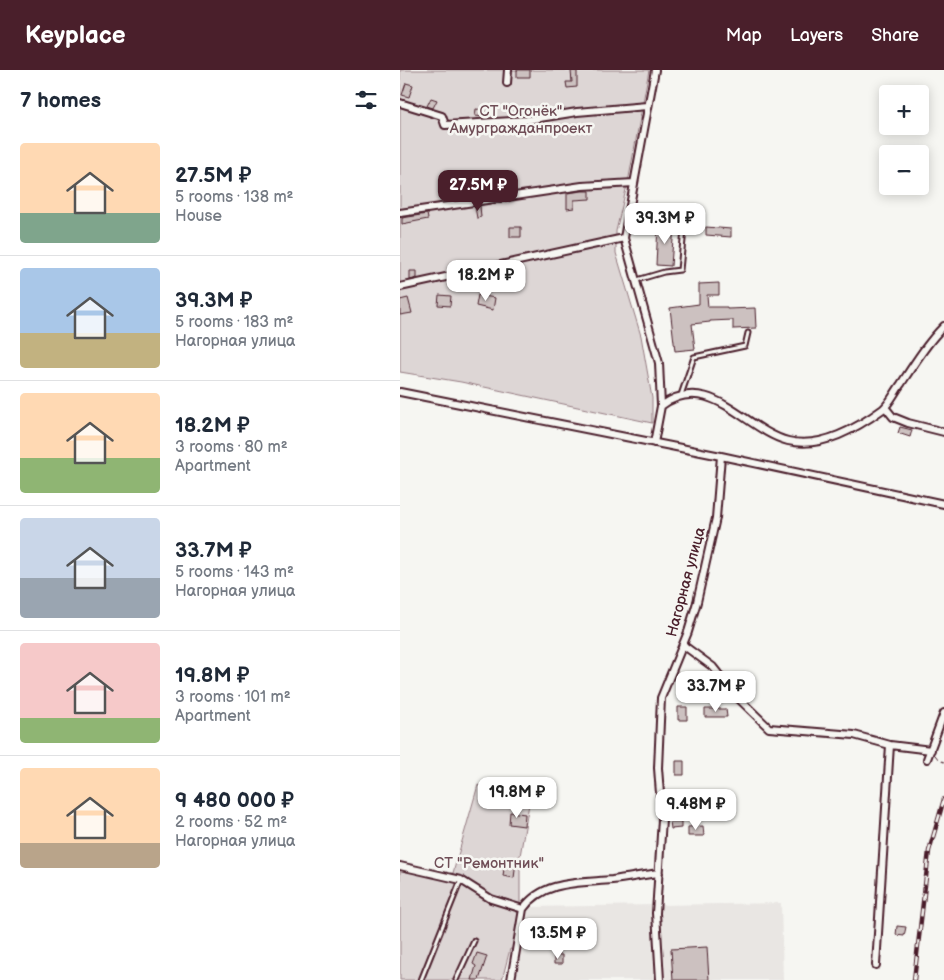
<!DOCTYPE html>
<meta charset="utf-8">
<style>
:root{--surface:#fff;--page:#f6f6f7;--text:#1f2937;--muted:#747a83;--line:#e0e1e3;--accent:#4a1f2b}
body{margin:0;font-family:"Balsamiq Sans",sans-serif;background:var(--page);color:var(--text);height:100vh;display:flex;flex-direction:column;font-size:19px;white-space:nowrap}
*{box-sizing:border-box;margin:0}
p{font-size:16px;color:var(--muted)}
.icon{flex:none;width:28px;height:28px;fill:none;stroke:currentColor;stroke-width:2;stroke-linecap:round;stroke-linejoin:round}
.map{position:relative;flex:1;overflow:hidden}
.details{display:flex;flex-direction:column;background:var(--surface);width:400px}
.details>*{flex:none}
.buttons{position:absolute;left:479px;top:15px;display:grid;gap:10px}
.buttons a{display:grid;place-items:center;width:50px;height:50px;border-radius:5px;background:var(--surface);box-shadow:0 2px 12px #0003;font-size:25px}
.price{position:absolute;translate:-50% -42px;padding:0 11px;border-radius:10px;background:#fff;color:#222;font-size:16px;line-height:32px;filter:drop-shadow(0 1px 2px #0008)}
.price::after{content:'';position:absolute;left:50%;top:30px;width:15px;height:11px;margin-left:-8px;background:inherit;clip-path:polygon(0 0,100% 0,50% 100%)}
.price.selected{background:var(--accent);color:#fff}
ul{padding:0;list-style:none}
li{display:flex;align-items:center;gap:15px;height:125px;padding:0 20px}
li+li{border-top:1px solid var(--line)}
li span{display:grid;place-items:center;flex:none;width:140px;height:100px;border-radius:5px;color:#555}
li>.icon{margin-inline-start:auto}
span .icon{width:60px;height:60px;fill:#fffc;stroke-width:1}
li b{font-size:21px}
h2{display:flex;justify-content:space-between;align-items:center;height:60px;padding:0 20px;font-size:21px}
header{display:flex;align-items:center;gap:30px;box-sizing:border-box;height:70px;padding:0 25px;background:var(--accent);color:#fff}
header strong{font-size:24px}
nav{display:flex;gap:28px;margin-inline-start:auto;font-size:18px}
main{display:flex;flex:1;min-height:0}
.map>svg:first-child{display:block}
</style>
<header>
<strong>Keyplace</strong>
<nav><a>Map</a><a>Layers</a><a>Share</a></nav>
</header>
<main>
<section class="details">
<h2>7 homes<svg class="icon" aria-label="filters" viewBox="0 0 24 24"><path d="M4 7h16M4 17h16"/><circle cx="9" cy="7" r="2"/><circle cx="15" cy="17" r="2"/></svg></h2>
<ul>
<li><span style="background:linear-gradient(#ffd9b3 70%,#7fa58c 0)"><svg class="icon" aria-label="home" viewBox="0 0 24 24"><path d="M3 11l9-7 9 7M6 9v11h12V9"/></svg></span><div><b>27.5M ₽</b><p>5 rooms · 138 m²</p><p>House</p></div></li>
<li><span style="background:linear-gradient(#a9c7e8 65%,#c2b280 0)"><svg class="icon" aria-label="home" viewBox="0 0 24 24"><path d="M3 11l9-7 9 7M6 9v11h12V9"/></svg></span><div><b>39.3M ₽</b><p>5 rooms · 183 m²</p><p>Нагорная улица</p></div></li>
<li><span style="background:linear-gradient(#ffd9b3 65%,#8fb573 0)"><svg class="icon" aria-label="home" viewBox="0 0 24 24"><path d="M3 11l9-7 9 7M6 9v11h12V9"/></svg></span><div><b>18.2M ₽</b><p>3 rooms · 80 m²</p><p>Apartment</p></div></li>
<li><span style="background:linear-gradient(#c9d6e8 60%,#9aa5b1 0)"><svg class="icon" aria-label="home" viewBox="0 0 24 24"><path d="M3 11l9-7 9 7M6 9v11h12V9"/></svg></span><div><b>33.7M ₽</b><p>5 rooms · 143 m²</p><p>Нагорная улица</p></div></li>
<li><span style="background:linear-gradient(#f6c9c9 75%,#8fb573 0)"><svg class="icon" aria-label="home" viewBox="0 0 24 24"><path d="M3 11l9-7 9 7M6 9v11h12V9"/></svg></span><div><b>19.8M ₽</b><p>3 rooms · 101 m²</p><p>Apartment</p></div></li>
<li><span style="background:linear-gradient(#ffd9b3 75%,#b9a48a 0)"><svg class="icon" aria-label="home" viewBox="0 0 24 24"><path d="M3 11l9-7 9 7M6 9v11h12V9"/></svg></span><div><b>9 480 000 ₽</b><p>2 rooms · 52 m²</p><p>Нагорная улица</p></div></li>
</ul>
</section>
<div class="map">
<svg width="544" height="910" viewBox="0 0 544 910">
<rect width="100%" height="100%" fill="#f6f6f2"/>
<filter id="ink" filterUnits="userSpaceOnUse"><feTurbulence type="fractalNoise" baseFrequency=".02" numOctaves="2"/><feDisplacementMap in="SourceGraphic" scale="10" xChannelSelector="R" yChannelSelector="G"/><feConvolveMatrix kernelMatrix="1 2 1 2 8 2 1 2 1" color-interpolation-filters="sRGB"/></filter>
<g filter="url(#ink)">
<!-- built -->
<path fill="#e9e6e3" d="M381,833L383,910H116L127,837Z"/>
<!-- green -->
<path fill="#ddd6d5" stroke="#947a80" d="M0,0H249L229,107L216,161V183L241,266L252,328V353L61,312L0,302Z
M78,715L129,734L120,786V841L114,880L110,879L102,910H0V800L29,806L53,803Z"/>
<!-- building -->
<path fill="#ccc1c0" stroke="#4a1f2b" d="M117,0H130V7H117Z
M171,1H177V17L167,18L166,12H172Z
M6,13L13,15L9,27L2,25Z
M31,28L37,30L33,38L27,36Z
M76,39L84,40V47L75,46Z
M182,121H190V129L174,130V138L167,139V123Z
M80,136L81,147L77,148L75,137Z
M27,144L28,149L2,154V148Z
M258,155L274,156L271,196L256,195Z
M110,157H121V167H110Z
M306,157L331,159V167L306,165Z
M10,201H17V208L10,210Z
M319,213V225H307L308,237H327V239L355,238L356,258L333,259V250L310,251V252L292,254L295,279L275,281L270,238L299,234V214Z
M39,225L51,226L50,236L38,235Z
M78,225L95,228L93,240L76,236Z
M8,228L12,243L0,245V230Z
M500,357L512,360L510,367L498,363Z
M278,637H287V650H278Z
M305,639H326L327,647H305Z
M276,691H284V705H276Z
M110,742L125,744L124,756L109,754Z
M270,751H281V758L271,759Z
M303,756L304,766H288V757Z
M105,791L116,792L114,808L103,806Z
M497,856L506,857L504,866L496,865Z
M307,877L309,910H273L271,879Z
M77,883L87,886L79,910H72L76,896L73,894Z
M154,885H162V894H154Z"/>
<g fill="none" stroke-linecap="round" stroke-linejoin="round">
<defs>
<path id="lane" d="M237,210L264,202L280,200L284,160
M281,325L294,287L345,276L348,263
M21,910L61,810
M56,910L74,871"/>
<path id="street" d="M107,13L108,0
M0,33L42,46L45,55L127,50L177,42L247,36
M0,143L182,116L234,113
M0,217L224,168
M0,322L321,386L544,434
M261,336C309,300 345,360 388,371C422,379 457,358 483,339C490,333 495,322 501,314C514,294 527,273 544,256
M485,337L493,347L508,353L544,362
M254,373L261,336L259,293L224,168L255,0
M283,575L313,597L336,626L369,658L454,665L490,675L531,680
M527,689L544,643
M0,796L61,810L91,829L123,839L111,910
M123,839C143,810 180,813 212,810C228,808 243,805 259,803
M476,895L490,675
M260,910L256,843L262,749L258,698L261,628L288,562L297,532L316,448L321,386"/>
</defs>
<!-- lane casing -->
<use href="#lane" stroke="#4a1f2b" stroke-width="7"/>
<!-- street casing -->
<use href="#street" stroke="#4a1f2b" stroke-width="10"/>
<!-- path -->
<path stroke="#4a1f2b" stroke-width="1" stroke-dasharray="5 4" stroke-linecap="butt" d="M535,685L539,690L544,692"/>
<!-- lane -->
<use href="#lane" stroke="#f6f6f2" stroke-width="3"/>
<!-- street -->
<use href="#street" stroke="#f6f6f2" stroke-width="6"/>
<defs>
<path id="rail" d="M514,910L529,781L544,729"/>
</defs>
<!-- rail casing -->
<use href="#rail" stroke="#4a1f2b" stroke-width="4.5"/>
<!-- rail -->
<use href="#rail" stroke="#f6f6f2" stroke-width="2.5" stroke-dasharray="8" stroke-linecap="butt"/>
</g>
</g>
<g text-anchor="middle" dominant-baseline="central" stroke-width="5" stroke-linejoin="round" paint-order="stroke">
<!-- park labels -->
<g font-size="15" fill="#6f4d56" stroke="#f6f6f2">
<text x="121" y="41">СТ "Огонёк"<tspan x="121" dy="17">Амургражданпроект</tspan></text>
<text x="89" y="793">СТ "Ремонтник"</text>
</g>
<!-- street labels -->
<g font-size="15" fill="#4a1f2b" stroke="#f6f6f2">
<text transform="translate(286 512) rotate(-75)">Нагорная улица</text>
</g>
</g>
</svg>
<div class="buttons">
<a>+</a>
<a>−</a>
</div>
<b class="price selected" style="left:78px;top:142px">27.5M ₽</b>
<b class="price" style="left:265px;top:175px">39.3M ₽</b>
<b class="price" style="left:86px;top:232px">18.2M ₽</b>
<b class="price" style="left:316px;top:643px">33.7M ₽</b>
<b class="price" style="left:117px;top:749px">19.8M ₽</b>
<b class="price" style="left:296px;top:761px">9.48M ₽</b>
<b class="price" style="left:158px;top:890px">13.5M ₽</b>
</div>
</main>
